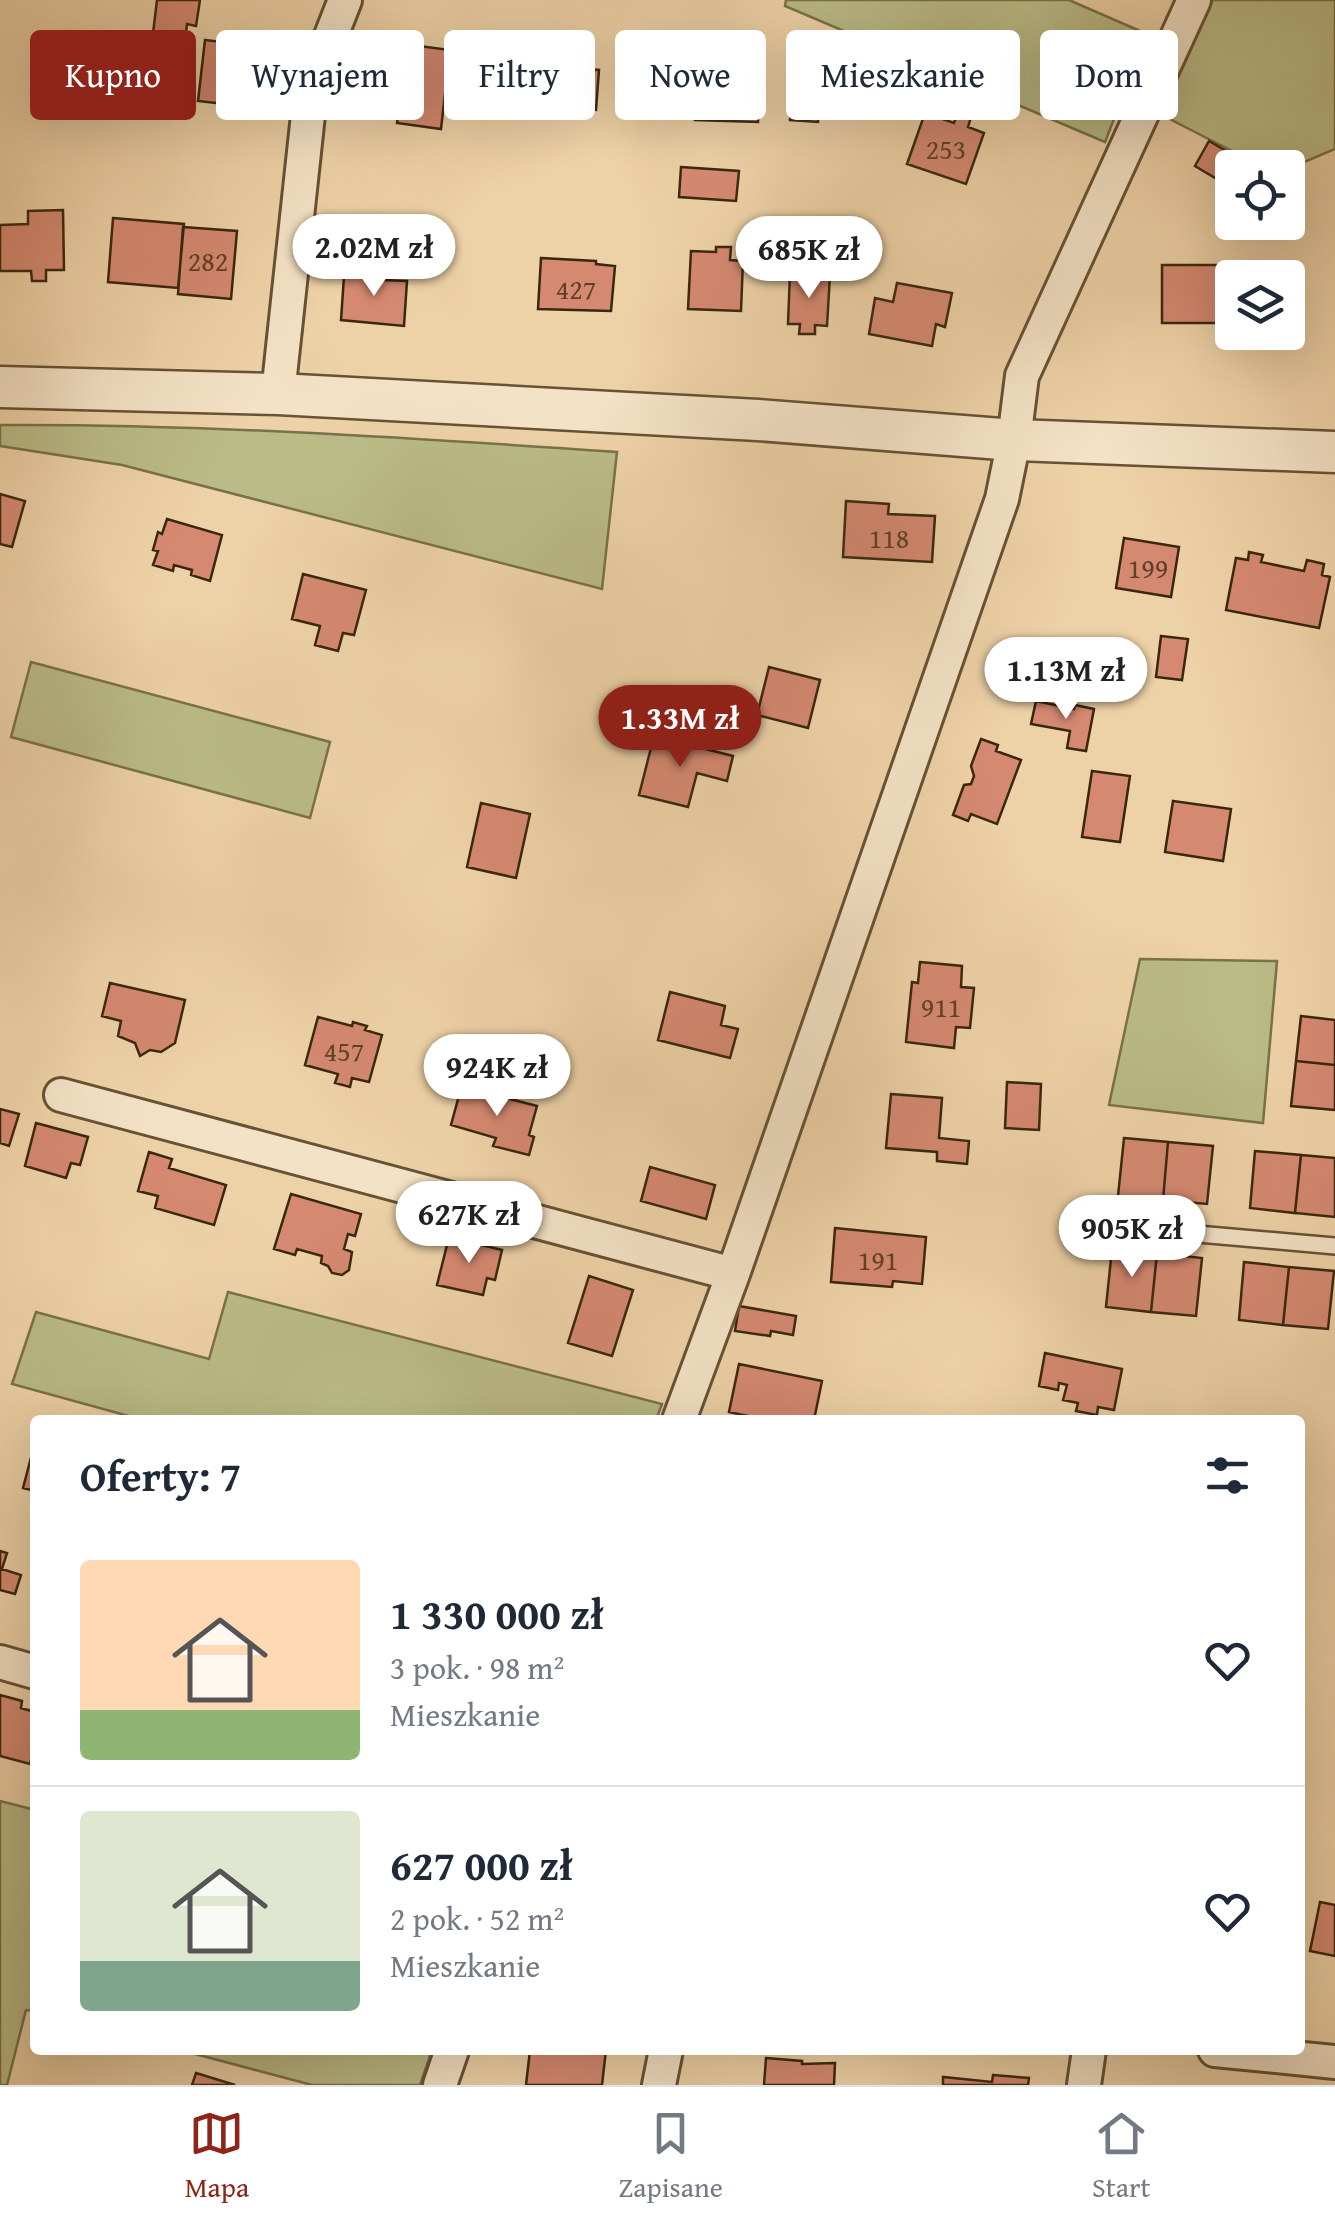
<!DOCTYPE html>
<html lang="pl">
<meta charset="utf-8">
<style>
:root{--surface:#fff;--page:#f6f6f7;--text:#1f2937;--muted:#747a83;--line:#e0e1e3;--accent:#8f2418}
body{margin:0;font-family:"Gentium Book Plus",serif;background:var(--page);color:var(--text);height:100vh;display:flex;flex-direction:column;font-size:38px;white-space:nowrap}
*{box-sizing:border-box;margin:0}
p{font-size:32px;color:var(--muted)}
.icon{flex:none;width:55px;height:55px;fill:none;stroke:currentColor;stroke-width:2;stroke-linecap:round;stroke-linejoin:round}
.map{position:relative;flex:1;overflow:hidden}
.drawer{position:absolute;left:30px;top:1415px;width:1275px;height:640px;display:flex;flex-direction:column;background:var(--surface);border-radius:10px;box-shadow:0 10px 40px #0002}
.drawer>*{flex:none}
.guide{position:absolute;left:30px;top:30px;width:1275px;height:90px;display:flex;gap:20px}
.buttons{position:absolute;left:1215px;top:150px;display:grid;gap:20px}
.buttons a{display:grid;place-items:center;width:90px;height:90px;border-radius:10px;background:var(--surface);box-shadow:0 10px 40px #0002;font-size:50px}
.price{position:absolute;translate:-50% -85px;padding:0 22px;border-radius:35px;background:#fff;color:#222;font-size:32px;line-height:65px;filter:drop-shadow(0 2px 5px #0008)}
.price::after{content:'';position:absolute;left:50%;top:60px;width:30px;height:22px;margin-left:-15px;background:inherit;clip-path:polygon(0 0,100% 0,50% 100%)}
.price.active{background:var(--accent);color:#fff}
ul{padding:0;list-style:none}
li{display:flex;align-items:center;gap:30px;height:250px;padding:0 50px}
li+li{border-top:2px solid var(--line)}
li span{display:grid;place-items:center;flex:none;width:280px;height:200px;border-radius:10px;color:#555}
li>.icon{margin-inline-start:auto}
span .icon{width:120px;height:120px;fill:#fffc;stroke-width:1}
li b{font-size:42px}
h2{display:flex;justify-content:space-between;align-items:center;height:120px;padding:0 50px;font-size:42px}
.chip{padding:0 35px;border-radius:10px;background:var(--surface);box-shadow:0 10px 40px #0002;font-size:35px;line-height:90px}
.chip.active{background:var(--accent);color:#fff}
.menu{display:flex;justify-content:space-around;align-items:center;height:140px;border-top:2px solid var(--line);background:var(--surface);font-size:28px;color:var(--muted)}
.menu a{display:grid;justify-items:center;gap:5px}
.menu .active{color:var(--accent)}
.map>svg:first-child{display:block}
</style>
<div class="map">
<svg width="1335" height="2085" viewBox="0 0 1335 2085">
<rect width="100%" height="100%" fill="#eed2a7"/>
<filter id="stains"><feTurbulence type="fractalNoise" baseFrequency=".002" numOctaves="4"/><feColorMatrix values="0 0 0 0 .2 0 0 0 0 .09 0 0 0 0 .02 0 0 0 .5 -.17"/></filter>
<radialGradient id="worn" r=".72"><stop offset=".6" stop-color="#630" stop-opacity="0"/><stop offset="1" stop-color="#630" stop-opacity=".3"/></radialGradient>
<!-- green -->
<path fill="#babb86" stroke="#7a714a" stroke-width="2.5" d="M786,0H1069L1147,34L1105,142L785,6Z
M1212,0H1335V149L1288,169L1263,167L1160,114Z
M0,425C206,424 411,438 617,452L602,589L122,465L0,446Z
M31,662L330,742L310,818L11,737Z
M1140,959L1277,961L1263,1123L1109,1105Z
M228,1292L662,1404L656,1420H143L12,1384L36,1312L209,1359Z
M0,1801L35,1810V2011L26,2010L7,2085H0Z
M180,2050H432L420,2085H312Z"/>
<!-- building -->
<path fill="#d58971" stroke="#3a270f" stroke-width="2.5" d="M157,0H200L196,26L187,24L185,40L194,41L193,55L151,50Z
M205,40L240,44L239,55L257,57L251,107L198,101Z
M373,40L450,50L441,129L397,123L401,93L389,92L391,78L369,75Z
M793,61L820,63L818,122L790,120Z
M528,64L599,70L596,110L525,104Z
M698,73L743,76L742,86L760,87L758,122L695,120L696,104L693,100Z
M958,112L971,117L968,127L984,133L966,184L907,164L925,113L954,123Z
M1209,141L1252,166L1232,168V188L1195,166Z
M681,167L739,171L736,201L679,197Z
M63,210L64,270H46V281H32L31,271H0V225L28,224V211Z
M113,218L184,224L178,288L108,282Z
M183,227L237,231L231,299L178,294Z
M716,247H731L730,260L743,261L741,311L688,309L691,251L716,252Z
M541,258L596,261V264L615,266L611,311L538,309Z
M367,265L385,267L384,280L407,281L404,326L341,320L344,276L366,278Z
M1162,265H1222V323H1162Z
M790,273L830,275L827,326L815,325V334H799L800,324H788Z
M897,283L952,293L945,327L936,324L932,346L869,334L875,298L893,302Z
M0,494L25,501L12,547L0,544Z
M846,501L889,504L888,514L935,516L932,562L843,557Z
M167,519L222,535L210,581L191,575L192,570L174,565L173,571L153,565L158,551L153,550L158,532L162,534Z
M1124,538L1179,547L1171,597L1116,588Z
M1249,552L1263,555L1261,562L1304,571L1307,560L1324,564L1322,575L1330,577L1319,628L1226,610L1236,558L1248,560Z
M303,574L366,590L354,635L343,633L338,651L315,645L320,626L292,619Z
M1161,636L1188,639L1182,680L1156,677Z
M769,667L820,680L808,728L757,715Z
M1036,701L1074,709L1075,705L1094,709L1086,751L1067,748L1070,731L1031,724Z
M654,736L733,756L727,781L697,773L688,807L639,795Z
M981,739L998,745L996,751L1021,760L997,824L971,814L968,821L953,815L964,785L971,784L974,776L971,766Z
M1092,771L1130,776L1120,842L1082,837Z
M1173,801L1231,809L1223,861L1165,852Z
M481,803L530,814L516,878L467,867Z
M920,962L962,966L961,987L974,988L970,1028L956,1027L954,1048L906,1042L912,982L918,983Z
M110,983L185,1000L175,1043L161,1052L150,1050L140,1056L135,1043L118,1036L121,1021L102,1016Z
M670,992L725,1006L721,1025L738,1029L730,1058L658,1040Z
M1301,1016L1335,1020V1065L1296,1061Z
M318,1017L352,1026L353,1022L367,1026L365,1030L382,1035L369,1082L352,1078L350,1087L335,1083L338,1074L305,1065Z
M1296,1061L1335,1065V1110L1291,1106Z
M1007,1082L1041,1084L1039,1130L1005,1128Z
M479,1089L511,1094L510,1099L537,1106L529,1135L534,1137L529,1155L493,1146L496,1138L451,1125L460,1092L477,1097Z
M891,1094L942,1098L939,1138L969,1141L967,1164L937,1161V1152L886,1148Z
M0,1109L19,1114L9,1146L0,1143Z
M36,1123L88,1137L80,1165L71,1163L66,1178L25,1166Z
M1124,1138L1168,1142L1163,1200L1118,1196Z
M1168,1142L1213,1146L1207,1204L1163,1200Z
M1255,1151L1301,1155L1295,1213L1250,1208Z
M149,1152L172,1159L169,1168L226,1185L214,1225L155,1208L158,1196L138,1191Z
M1301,1155L1335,1158V1217L1295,1213Z
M650,1167L715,1185L706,1219L641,1201Z
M291,1194L361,1214L355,1236L348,1234L344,1249L352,1252L349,1270L342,1275L332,1273L328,1266L321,1263L322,1256L297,1249L295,1255L274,1249Z
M835,1228L926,1237L922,1284L893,1281L892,1287L831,1282Z
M449,1237L502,1250L495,1280L487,1278L483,1295L437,1285Z
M1112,1249L1157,1253L1151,1312L1106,1307Z
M1157,1253L1202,1258L1196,1316L1151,1312Z
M1244,1262L1289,1267L1283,1325L1239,1320Z
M1289,1267L1334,1271L1328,1329L1283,1325Z
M589,1276L633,1290L612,1356L568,1343Z
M739,1306L796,1316L793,1335L771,1331L770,1336L735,1331Z
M1045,1353L1122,1369L1114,1410L1098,1407L1097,1415L1076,1411L1078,1403L1063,1400L1067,1385L1059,1383L1058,1390L1039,1386Z
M739,1364L822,1381L814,1420H766L729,1412Z
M33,1450L35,1451V1491L23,1488Z
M0,1551L7,1553L2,1569L21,1575L15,1594L0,1590Z
M0,1695L22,1701L21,1708L35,1712V1743L30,1764L0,1756Z
M1320,1902L1335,1905V1956L1310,1951Z
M530,2050H606L602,2085H526Z
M766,2058L802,2061V2064L835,2063L834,2085H764Z
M196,2073L235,2085H192Z
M993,2075L1029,2078L1028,2085H943V2077L992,2082Z"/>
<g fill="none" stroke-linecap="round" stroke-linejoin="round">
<defs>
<path id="service" d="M1118,1227L1335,1246"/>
<path id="minor" d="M278,394L311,87L345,0
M61,1095L733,1274
M679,1420L733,1274L1002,499L1014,440L1022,376L1194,0
M0,1662L35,1672
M1215,2050L1335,2062
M440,2085L452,2050
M659,2085L666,2050
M1084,2085L1089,2050"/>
<path id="tertiary" d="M0,387L278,394L758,420L1014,440L1335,452"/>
</defs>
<!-- service casing -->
<use href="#service" stroke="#675235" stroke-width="20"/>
<!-- minor casing -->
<use href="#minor" stroke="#675235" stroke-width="38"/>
<!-- tertiary casing -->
<use href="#tertiary" stroke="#675235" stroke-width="45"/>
<!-- service -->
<use href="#service" stroke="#f4e2c6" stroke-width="15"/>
<!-- minor -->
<use href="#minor" stroke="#f4e2c6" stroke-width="32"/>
<!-- tertiary -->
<use href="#tertiary" stroke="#f4e2c6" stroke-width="40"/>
</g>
<g text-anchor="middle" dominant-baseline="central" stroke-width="8" stroke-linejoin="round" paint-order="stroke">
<!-- number labels -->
<g font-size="28" fill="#614028">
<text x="946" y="148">253</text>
<text x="208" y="260">282</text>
<text x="576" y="288">427</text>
<text x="889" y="537">118</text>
<text x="1148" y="567">199</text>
<text x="941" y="1006">911</text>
<text x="344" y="1050">457</text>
<text x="878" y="1259">191</text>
</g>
</g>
<rect width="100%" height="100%" filter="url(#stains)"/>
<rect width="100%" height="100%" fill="url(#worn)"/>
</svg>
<div class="buttons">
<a><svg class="icon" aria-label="locate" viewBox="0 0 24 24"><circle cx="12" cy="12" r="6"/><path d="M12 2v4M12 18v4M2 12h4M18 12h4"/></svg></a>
<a><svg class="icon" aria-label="layers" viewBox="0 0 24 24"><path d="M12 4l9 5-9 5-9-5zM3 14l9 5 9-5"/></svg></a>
</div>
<b class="price" style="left:374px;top:299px">2.02M zł</b>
<b class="price" style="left:809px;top:301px">685K zł</b>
<b class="price" style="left:1066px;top:722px">1.13M zł</b>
<b class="price active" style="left:680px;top:770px">1.33M zł</b>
<b class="price" style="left:497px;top:1119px">924K zł</b>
<b class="price" style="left:469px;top:1266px">627K zł</b>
<b class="price" style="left:1132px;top:1280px">905K zł</b>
<div class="guide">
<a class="chip active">Kupno</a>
<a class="chip">Wynajem</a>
<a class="chip">Filtry</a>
<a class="chip">Nowe</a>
<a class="chip">Mieszkanie</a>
<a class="chip">Dom</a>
</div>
<section class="drawer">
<h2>Oferty: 7<svg class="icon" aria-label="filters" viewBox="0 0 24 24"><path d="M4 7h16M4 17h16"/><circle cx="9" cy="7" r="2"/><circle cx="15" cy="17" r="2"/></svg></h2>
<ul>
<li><span style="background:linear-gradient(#ffd9b3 75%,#8fb573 0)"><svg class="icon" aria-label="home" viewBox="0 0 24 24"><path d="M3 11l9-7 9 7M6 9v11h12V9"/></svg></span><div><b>1 330 000 zł</b><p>3 pok. · 98 m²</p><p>Mieszkanie</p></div><svg class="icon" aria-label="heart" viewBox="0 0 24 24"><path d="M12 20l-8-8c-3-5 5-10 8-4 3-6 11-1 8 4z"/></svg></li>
<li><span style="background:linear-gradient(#dfe7d0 75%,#7fa58c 0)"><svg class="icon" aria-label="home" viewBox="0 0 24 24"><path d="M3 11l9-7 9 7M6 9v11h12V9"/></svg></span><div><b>627 000 zł</b><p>2 pok. · 52 m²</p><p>Mieszkanie</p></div><svg class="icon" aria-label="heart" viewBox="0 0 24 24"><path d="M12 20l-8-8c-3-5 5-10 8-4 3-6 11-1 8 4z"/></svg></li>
</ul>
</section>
</div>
<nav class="menu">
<a class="active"><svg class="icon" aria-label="map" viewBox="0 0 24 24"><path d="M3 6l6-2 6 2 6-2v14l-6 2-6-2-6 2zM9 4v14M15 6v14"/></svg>Mapa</a>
<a><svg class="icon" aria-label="saved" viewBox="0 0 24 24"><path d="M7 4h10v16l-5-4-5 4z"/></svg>Zapisane</a>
<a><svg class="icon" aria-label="home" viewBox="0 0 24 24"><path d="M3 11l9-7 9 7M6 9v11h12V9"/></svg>Start</a>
</nav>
